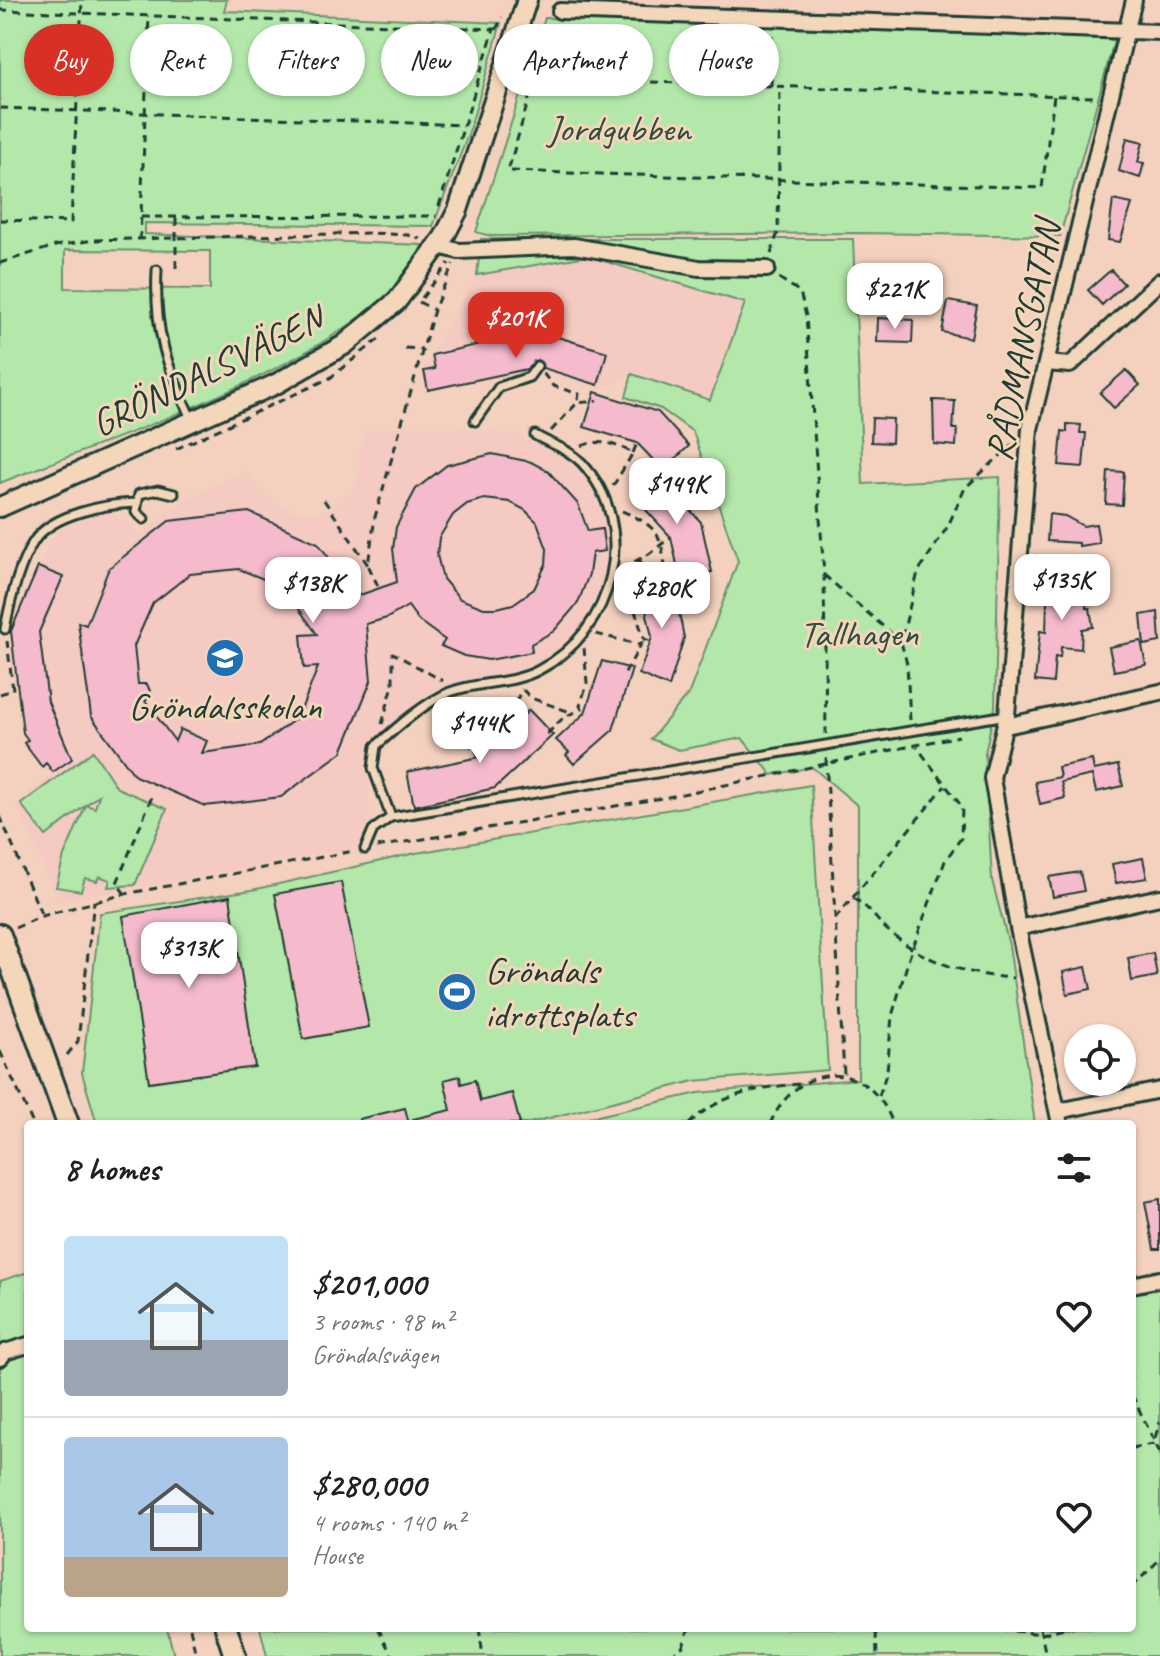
<!DOCTYPE html>
<meta charset="utf-8">
<style>
:root{--surface:#fff;--page:#f6f6f6;--text:#202124;--muted:#757577;--line:#e0e0e0;--accent:#d93025}
body{margin:0;font-family:Caveat,sans-serif;background:var(--page);color:var(--text);height:100vh;display:flex;flex-direction:column;font-size:30px;white-space:nowrap}
*{box-sizing:border-box;margin:0}
p{font-size:26px;color:var(--muted)}
.icon{flex:none;width:44px;height:44px;fill:none;stroke:currentColor;stroke-width:2;stroke-linecap:round;stroke-linejoin:round}
.map{position:relative;flex:1;overflow:hidden}
.drawer{position:absolute;left:24px;top:1120px;width:1112px;height:512px;display:flex;flex-direction:column;background:var(--surface);border-radius:8px;box-shadow:0 2px 6px #0004}
.drawer>*{flex:none}
.top-card{position:absolute;left:24px;top:24px;width:1112px;height:72px;display:flex;gap:16px}
.buttons{position:absolute;left:1064px;top:1024px;display:grid;gap:16px}
.buttons a{display:grid;place-items:center;width:72px;height:72px;border-radius:50%;background:var(--surface);box-shadow:0 2px 6px #0004;font-size:40px}
.price{position:absolute;translate:-50% -68px;padding:0 18px;border-radius:16px;background:#fff;color:#222;font-size:26px;line-height:52px;filter:drop-shadow(0 2px 4px #0008)}
.price::after{content:'';position:absolute;left:50%;top:48px;width:24px;height:18px;margin-left:-12px;background:inherit;clip-path:polygon(0 0,100% 0,50% 100%)}
.price.active{background:var(--accent);color:#fff}
ul{padding:0;list-style:none}
li{display:flex;align-items:center;gap:24px;height:200px;padding:0 40px}
li+li{border-top:2px solid var(--line)}
li span{display:grid;place-items:center;flex:none;width:224px;height:160px;border-radius:8px;color:#555}
li>.icon{margin-inline-start:auto}
span .icon{width:96px;height:96px;fill:#fffc;stroke-width:1}
li b{font-size:34px}
h2{display:flex;justify-content:space-between;align-items:center;height:96px;padding:0 40px;font-size:34px}
.tag{padding:0 28px;border-radius:36px;background:var(--surface);box-shadow:0 2px 6px #0004;font-size:28px;line-height:72px}
.tag.active{background:var(--accent);color:#fff}
.map>svg:first-child{display:block}
</style>
<div class="map">
<svg width="1160" height="1656" viewBox="0 0 1160 1656">
<rect width="100%" height="100%" fill="#f4d1be"/>
<filter id="ink" filterUnits="userSpaceOnUse"><feTurbulence type="fractalNoise" baseFrequency=".0125" numOctaves="2"/><feDisplacementMap in="SourceGraphic" scale="16" xChannelSelector="R" yChannelSelector="G"/><feConvolveMatrix kernelMatrix="1 2 1 2 8 2 1 2 1" color-interpolation-filters="sRGB"/></filter>
<g filter="url(#ink)">
<!-- built -->
<path fill="#f4cac2" d="M587,256L745,303L710,401L632,374L599,389L537,369L426,393L422,371L477,275Z
M406,426L462,428L515,434L570,460L593,487L610,532L608,578L584,626L539,666L510,676L447,689L371,743L367,845L58,902L17,803L71,758L48,702L39,632L63,577L38,567L56,532L110,509L139,535L185,499L244,470L271,501L294,512L316,513L335,507L352,490L359,472L363,432Z"/>
<!-- green -->
<path fill="#b3e8aa" stroke="#69926f" stroke-width="2" fill-rule="evenodd" d="M0,0H227L224,11L501,23L468,135L433,226L145,223V234L422,245C386,350 101,442 0,483ZM65,250L210,251V289L65,288Z
M545,18L1103,36L1114,41L1060,236L860,233L491,236L476,232Z
M481,239H853L863,484L1000,477L995,707L985,753L992,880L1009,945L1035,1124H563L698,1093L858,1079V806L812,767L772,775L742,738L679,750L651,739L689,693L738,561L693,432L661,409L626,397L632,374L710,400L745,303L587,256L477,275Z
M93,751L117,788L167,809L135,885L108,887L110,880L99,876L97,881L85,878L81,891L56,887L64,856L86,805L95,808L99,795L46,836L21,804Z
M811,785L828,1070L694,1081L526,1124H97L82,1073L100,913L252,890L416,853Z
M28,1272V1628H167L174,1656H0V1281Z
M1160,1289V1656H267L260,1628H1132V1294Z"/>
<!-- building -->
<path fill="#f5bbcc" stroke="#1f3d34" stroke-width="2" fill-rule="evenodd" d="M1127,138L1143,142L1138,162L1144,163L1140,178L1119,171Z
M1113,200L1132,204L1120,242L1108,240Z
M1111,270L1124,284L1102,305L1088,290Z
M948,301L977,306L971,338L942,332Z
M878,318L913,320L912,343L877,342Z
M538,331L607,352L598,385L543,368L537,360L527,369L428,390L424,371L435,369L432,355Z
M1126,370L1140,385L1114,408L1100,393Z
M595,392L658,412L689,446L663,470L637,443L584,427Z
M933,400L955,401L953,429H957L956,446L934,444Z
M872,418L893,419L892,443L871,442Z
M1067,424L1081,425L1080,433H1086L1083,467L1059,465L1062,431L1067,432Z
M492,454L531,462L548,471L578,504L588,531L602,529L605,551L592,553L589,574L578,603L554,631L531,644L532,652L489,660L464,656L441,646L445,640L419,621L408,606L387,618L366,624L371,681L342,752L281,797L205,806L135,776L91,716L78,622L86,625L109,568L169,521L249,512L318,543L357,596L397,582L393,549L396,527L416,489L447,465ZM484,499L510,502L525,510L537,522L547,549L546,564L534,589L513,604L497,608H484L460,599L443,579L437,555L439,538L453,515L467,504ZM239,569L283,587L317,634L301,635L304,668L318,667L298,717L260,745L202,753L207,741L180,729L175,741L145,701L152,696L147,684H138L134,646L153,603L190,574Z
M1108,471L1124,472L1122,505L1106,504Z
M657,474L701,522L712,572L679,574L671,537L633,496Z
M1049,514L1065,516L1083,526L1096,524L1099,543L1079,546V543L1047,541Z
M38,567L63,577L39,632L48,702L72,759L53,772L46,763L42,767L24,743L28,740L23,733L11,631Z
M1048,571L1070,573L1069,583L1088,585L1086,608H1090L1093,627L1082,629L1081,649L1061,647L1060,658L1055,657L1053,683L1035,681L1040,631L1046,632Z
M672,576L684,638L669,687L639,674L652,637L640,583Z
M1158,612L1160,642L1144,645L1141,615Z
M1141,641L1146,665L1114,671L1109,647Z
M602,661L632,669L613,730L574,764L566,755L569,752L556,740L585,713Z
M529,710L553,735L495,788L414,806L407,772L479,757Z
M1092,760L1094,770L1118,765L1123,786L1096,792L1092,775L1061,782L1065,798L1040,804L1035,782L1060,777L1058,767Z
M1143,858L1147,878L1116,883L1112,864Z
M1080,872L1084,891L1053,897L1049,877Z
M341,882L369,1027L303,1039L275,894Z
M230,896L255,1067L149,1082L123,916Z
M1153,953L1157,976L1132,981L1128,958Z
M1086,967L1091,989L1067,994L1063,972Z
M460,1076L461,1084L475,1080L480,1101L512,1093L520,1124H413V1119L451,1110L444,1080Z
M405,1108L409,1124H360L359,1119Z
M1160,1199V1249H1154L1145,1202Z"/>
<g fill="none" stroke-linecap="round" stroke-linejoin="round">
<defs>
<path id="service" d="M157,270C154,330 166,365 191,418
M475,421L499,387L529,377L537,366
M144,519L136,512L139,494L158,490L174,494
M5,629C10,602 19,564 34,541C52,514 106,504 135,503
M391,817L373,768L376,746C397,727 424,703 450,692C479,681 511,685 539,670C614,631 641,527 582,463C568,448 551,445 535,435
M365,849L373,830L391,817L1007,715"/>
<path id="minor" d="M560,11L1160,32
M438,246L459,251L574,246L699,268L767,269
M1046,363L1070,365L1160,281
M1006,726L1160,692
M1018,928L1160,897
M1059,1111L1160,1090
M1060,1124L1018,928L992,778L1007,715L1030,429L1134,0
M1132,1285L1160,1279
M0,1358L5,1352L28,1345"/>
<path id="tertiary" d="M0,507L276,384L344,345L397,301L444,237L458,210L527,0"/>
<path id="secondary" d="M0,935L68,1124
M226,1628L235,1656"/>
</defs>
<!-- service casing -->
<use href="#service" stroke="#1f3d34" stroke-width="13"/>
<!-- minor casing -->
<use href="#minor" stroke="#1f3d34" stroke-width="20"/>
<!-- tertiary casing -->
<use href="#tertiary" stroke="#1f3d34" stroke-width="24"/>
<!-- secondary casing -->
<use href="#secondary" stroke="#1f3d34" stroke-width="26"/>
<!-- path -->
<path stroke="#1f3d34" stroke-width="3" stroke-dasharray="8 6" stroke-linecap="butt" d="M0,10L494,29L438,209
M496,30L502,17
M771,86L772,34
M1054,96L1042,188L508,171L535,78L1095,97
M0,108L465,125
M141,217L436,216
M176,218V270
M0,220L71,222L82,0
M140,240L149,16
M771,254L778,232L780,86
M0,263L55,246L94,240L372,233L408,235L420,239
M779,278L800,292L806,316L824,575L826,734
M422,298L449,263
M419,302L434,310
M405,348L422,349
M543,373L553,386L579,394L577,403
M551,431L577,403L597,401
M582,446C599,438 617,445 633,453L613,486
M176,449L330,378L379,339
M633,453L637,443
M324,500L368,565
M622,511C668,530 659,541 668,582
M640,560L646,581
M622,568L649,554L671,537
M824,575L900,641
M378,586L368,565L375,517L434,310L453,264
M621,586L630,595L644,639L651,641
M596,634L641,645
M584,648L587,683L580,706L585,713
M625,673L644,639
M523,690L531,698L573,713
M0,694L13,690L7,641
M456,702L460,736L476,751
M910,720L907,664L901,642L918,572L948,526L965,488L1013,444
M382,724L393,685V653L443,681
M547,734L564,717L582,709
M479,757L476,751L512,709L522,689
M826,758L844,1074
M0,816L42,916
M377,847L668,797L959,736
M125,894L117,883L153,794
M853,898C868,906 874,917 885,928C921,961 966,975 1013,978
M835,919L945,786
M15,928L42,916L125,894L354,851
M0,1051L33,1124
M67,1055L78,1041L94,901
M879,1096L887,1071L892,1016L909,958L945,861L961,838L962,807L917,747
M689,1124C718,1095 759,1087 799,1084
M770,1124C797,1061 869,1057 893,1124
M1132,1395L1160,1453
M1132,1448L1153,1444L1160,1422
M1132,1587L1160,1559
M190,1628L196,1656
M378,1628L392,1656
M479,1628L483,1656
M868,1628L905,1633L970,1628
M986,1628L1042,1634L1064,1628
M1040,1628L1046,1656
M876,1632L877,1656
M670,1656L683,1646L689,1628"/>
<!-- service -->
<use href="#service" stroke="#f4d6ba" stroke-width="7"/>
<!-- minor -->
<use href="#minor" stroke="#f4d6ba" stroke-width="14"/>
<!-- tertiary -->
<use href="#tertiary" stroke="#f4d6ba" stroke-width="18"/>
<!-- secondary -->
<use href="#secondary" stroke="#f4d6ba" stroke-width="20"/>
</g>
</g>
<!-- icons -->
<defs>
<symbol id="school-disc" viewBox="-11 -11 22 22"><circle r="9.5" fill="#1f6fb2" stroke="#f4d6ba"/><path d="M0-5L7-2L0 1L-7-2ZM-4 1L0 2.5L4 1V4Q0 6-4 4Z" fill="#fff"/></symbol>
<symbol id="stadium-disc" viewBox="-11 -11 22 22"><circle r="9.5" fill="#1f6fb2" stroke="#f4d6ba"/><path d="M0-5a6.5 5 0 1 0 0 10a6.5 5 0 1 0 0-10ZM-3.5-1.8h7v3.6h-7Z" fill="#fff"/></symbol>
</defs>
<g fill-rule="evenodd">
<use href="#school-disc" x="203" y="636" width="44" height="44"/>
<use href="#stadium-disc" x="435" y="970" width="44" height="44"/>
</g>
<g text-anchor="middle" dominant-baseline="central" stroke-width="6" stroke-linejoin="round" paint-order="stroke">
<!-- park labels -->
<g font-size="38" fill="#2e4e40" stroke="#f4d6ba">
<text x="619" y="128">Jordgubben</text>
<text x="859" y="633">Tallhagen</text>
</g>
<!-- street labels -->
<g font-size="38" fill="#1f3d34" stroke="#f4d6ba">
<text transform="translate(1023 341) rotate(-78)">RÅDMANSGATAN</text>
<text transform="translate(207 371) rotate(-26)">GRÖNDALSVÄGEN</text>
</g>
<!-- poi labels -->
<g font-size="38" fill="#1f3d34" stroke="#f4d6ba">
<text x="225" y="706">Gröndalsskolan</text>
<text x="485" y="970" text-anchor="start">Gröndals<tspan x="485" dy="44">idrottsplats</tspan></text>
</g>
</g>
</svg>
<div class="buttons">
<a><svg class="icon" aria-label="locate" viewBox="0 0 24 24"><circle cx="12" cy="12" r="6"/><path d="M12 2v4M12 18v4M2 12h4M18 12h4"/></svg></a>
</div>
<b class="price" style="left:895px;top:331px">$221K</b>
<b class="price active" style="left:516px;top:360px">$201K</b>
<b class="price" style="left:677px;top:526px">$149K</b>
<b class="price" style="left:1062px;top:622px">$135K</b>
<b class="price" style="left:313px;top:625px">$138K</b>
<b class="price" style="left:662px;top:630px">$280K</b>
<b class="price" style="left:480px;top:765px">$144K</b>
<b class="price" style="left:189px;top:990px">$313K</b>
<div class="top-card">
<a class="tag active">Buy</a>
<a class="tag">Rent</a>
<a class="tag">Filters</a>
<a class="tag">New</a>
<a class="tag">Apartment</a>
<a class="tag">House</a>
</div>
<section class="drawer">
<h2>8 homes<svg class="icon" aria-label="filters" viewBox="0 0 24 24"><path d="M4 7h16M4 17h16"/><circle cx="9" cy="7" r="2"/><circle cx="15" cy="17" r="2"/></svg></h2>
<ul>
<li><span style="background:linear-gradient(#bfe0f5 65%,#9aa5b1 0)"><svg class="icon" aria-label="home" viewBox="0 0 24 24"><path d="M3 11l9-7 9 7M6 9v11h12V9"/></svg></span><div><b>$201,000</b><p>3 rooms · 98 m²</p><p>Gröndalsvägen</p></div><svg class="icon" aria-label="heart" viewBox="0 0 24 24"><path d="M12 20l-8-8c-3-5 5-10 8-4 3-6 11-1 8 4z"/></svg></li>
<li><span style="background:linear-gradient(#a9c7e8 75%,#b9a48a 0)"><svg class="icon" aria-label="home" viewBox="0 0 24 24"><path d="M3 11l9-7 9 7M6 9v11h12V9"/></svg></span><div><b>$280,000</b><p>4 rooms · 140 m²</p><p>House</p></div><svg class="icon" aria-label="heart" viewBox="0 0 24 24"><path d="M12 20l-8-8c-3-5 5-10 8-4 3-6 11-1 8 4z"/></svg></li>
</ul>
</section>
</div>
